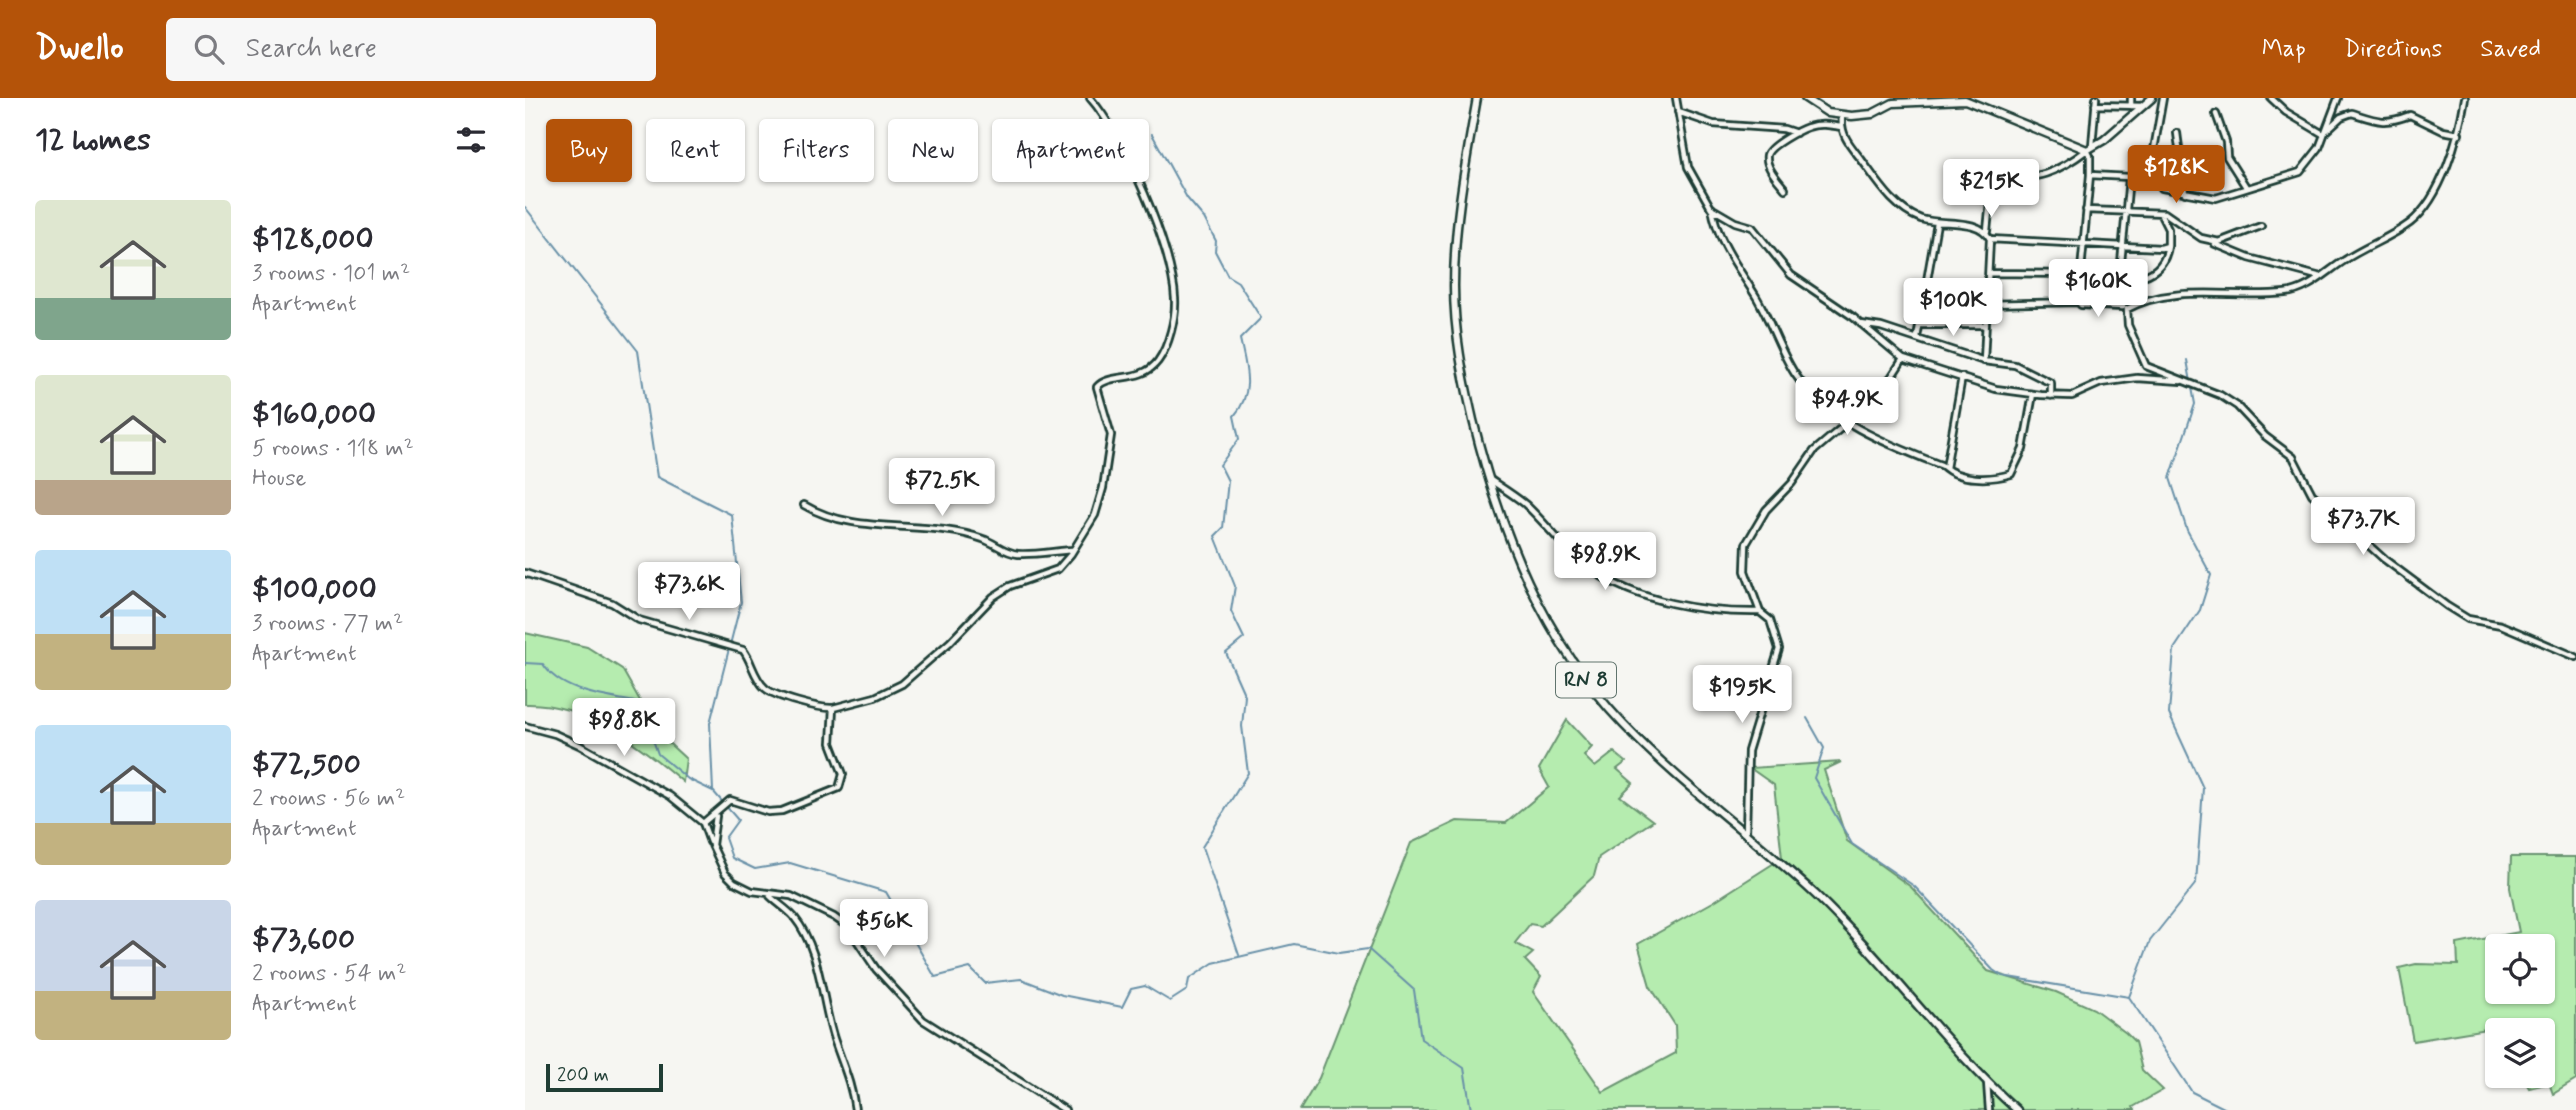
<!DOCTYPE html>
<meta charset="utf-8">
<style>
:root{--surface:#fff;--page:#f7f7f7;--text:#2b2b33;--muted:#7c7c81;--accent:#b45309}
body{margin:0;font-family:Mynerve,sans-serif;background:var(--page);color:var(--text);height:100vh;display:flex;flex-direction:column;font-size:26px;white-space:nowrap}
*{box-sizing:border-box;margin:0}
p{font-size:23px;color:var(--muted)}
.icon{flex:none;width:38px;height:38px;fill:none;stroke:currentColor;stroke-width:2;stroke-linecap:round;stroke-linejoin:round}
.map{position:relative;flex:1;overflow:hidden}
.drawer{display:flex;flex-direction:column;background:var(--surface);width:525px}
.drawer>*{flex:none}
.banner{position:absolute;left:21px;top:21px;width:665px;height:63px;display:flex;gap:14px}
.buttons{position:absolute;left:1960px;top:836px;display:grid;gap:14px}
.buttons a{display:grid;place-items:center;width:70px;height:70px;border-radius:7px;background:var(--surface);box-shadow:0 2px 5px #0004;font-size:35px}
.scale{position:absolute;left:21px;bottom:18px;width:117px;box-sizing:border-box;padding-left:7px;border:4px solid #1f3d34;border-top:0;font-size:19px;line-height:24px;white-space:nowrap;color:#1f3d34;-webkit-text-stroke:5px #f6f6f2;paint-order:stroke}
.price{position:absolute;translate:-50% -60px;padding:0 16px;border-radius:7px;background:#fff;color:#222;font-size:23px;line-height:46px;filter:drop-shadow(0 2px 4px #0008)}
.price::after{content:'';position:absolute;left:50%;top:42px;width:21px;height:16px;margin-left:-10px;background:inherit;clip-path:polygon(0 0,100% 0,50% 100%)}
.price.active{background:var(--accent);color:#fff}
ul{padding:0;list-style:none}
li{display:flex;align-items:center;gap:21px;height:175px;padding:0 35px}
li span{display:grid;place-items:center;flex:none;width:196px;height:140px;border-radius:7px;color:#555}
li>.icon{margin-inline-start:auto}
span .icon{width:84px;height:84px;fill:#fffc;stroke-width:1}
li b{font-size:30px}
h2{display:flex;justify-content:space-between;align-items:center;height:84px;padding:0 35px;font-size:30px}
.chip{padding:0 24px;border-radius:7px;background:var(--surface);box-shadow:0 2px 5px #0004;font-size:24px;line-height:63px}
.chip.active{background:var(--accent);color:#fff}
header{display:flex;align-items:center;gap:42px;box-sizing:border-box;height:98px;padding:0 35px;background:var(--accent);color:#fff}
header strong{font-size:33px}
nav{display:flex;gap:38px;margin-inline-start:auto;font-size:24px}
.search{width:490px;height:63px;background:var(--page);display:flex;align-items:center;gap:18px;box-sizing:border-box;padding:0 24px;border-radius:7px;color:var(--muted);font-size:26px}
main{display:flex;flex:1;min-height:0}
.map>svg:first-child{display:block}
</style>
<header>
<strong>Dwello</strong>
<div class="search"><svg class="icon" aria-label="search" viewBox="0 0 24 24"><circle cx="10" cy="10" r="6"/><path d="M15 15l6 6"/></svg>Search here</div>
<nav><a>Map</a><a>Directions</a><a>Saved</a></nav>
</header>
<main>
<section class="drawer">
<h2>12 homes<svg class="icon" aria-label="filters" viewBox="0 0 24 24"><path d="M4 7h16M4 17h16"/><circle cx="9" cy="7" r="2"/><circle cx="15" cy="17" r="2"/></svg></h2>
<ul>
<li><span style="background:linear-gradient(#dfe7d0 70%,#7fa58c 0)"><svg class="icon" aria-label="home" viewBox="0 0 24 24"><path d="M3 11l9-7 9 7M6 9v11h12V9"/></svg></span><div><b>$128,000</b><p>3 rooms · 101 m²</p><p>Apartment</p></div></li>
<li><span style="background:linear-gradient(#dfe7d0 75%,#b9a48a 0)"><svg class="icon" aria-label="home" viewBox="0 0 24 24"><path d="M3 11l9-7 9 7M6 9v11h12V9"/></svg></span><div><b>$160,000</b><p>5 rooms · 118 m²</p><p>House</p></div></li>
<li><span style="background:linear-gradient(#bfe0f5 60%,#c2b280 0)"><svg class="icon" aria-label="home" viewBox="0 0 24 24"><path d="M3 11l9-7 9 7M6 9v11h12V9"/></svg></span><div><b>$100,000</b><p>3 rooms · 77 m²</p><p>Apartment</p></div></li>
<li><span style="background:linear-gradient(#bfe0f5 70%,#c2b280 0)"><svg class="icon" aria-label="home" viewBox="0 0 24 24"><path d="M3 11l9-7 9 7M6 9v11h12V9"/></svg></span><div><b>$72,500</b><p>2 rooms · 56 m²</p><p>Apartment</p></div></li>
<li><span style="background:linear-gradient(#c9d6e8 65%,#c2b280 0)"><svg class="icon" aria-label="home" viewBox="0 0 24 24"><path d="M3 11l9-7 9 7M6 9v11h12V9"/></svg></span><div><b>$73,600</b><p>2 rooms · 54 m²</p><p>Apartment</p></div></li>
</ul>
</section>
<div class="map">
<svg width="2051" height="1012" viewBox="0 0 2051 1012">
<rect width="100%" height="100%" fill="#f6f6f2"/>
<filter id="ink" filterUnits="userSpaceOnUse"><feTurbulence type="fractalNoise" baseFrequency=".0143" numOctaves="2"/><feDisplacementMap in="SourceGraphic" scale="14" xChannelSelector="R" yChannelSelector="G"/><feConvolveMatrix kernelMatrix="1 2 1 2 8 2 1 2 1" color-interpolation-filters="sRGB"/></filter>
<g filter="url(#ink)">
<!-- green -->
<path fill="#b5ecaf" stroke="#6a9472" stroke-width="2" fill-rule="evenodd" d="M0,535L62,549L97,571L134,636L161,661L158,684C115,647 60,604 0,606Z
M1042,622L1067,649L1059,658L1070,669L1089,654L1101,664L1092,671L1108,685L1095,698L1128,723L1074,759L1069,778L1016,828L1005,826L990,845L1008,855L1000,862L1016,879L1008,894L1078,994L1151,955L1150,927L1125,888L1113,846L1188,804L1257,760L1249,687L1225,670L1316,664L1299,672L1322,743L1386,789L1463,873L1531,894L1569,911L1601,935L1610,944L1617,972L1638,992L1608,1009L1610,1012H775L794,980L886,745L932,723L981,725L1024,689L1014,671Z
M1986,759H2051V982L2028,996L2024,985L2004,990L1997,978H2018V933H1972V937L1967,930L1888,943L1874,870L1891,866L1933,867L1932,846L1994,834L1985,790ZM1972,849H2018V894H1972Z"/>
<g fill="none" stroke-linecap="round" stroke-linejoin="round">
<!-- stream -->
<path stroke="#6991a8" stroke-width="2" d="M627,36L662,100L679,120L691,143L690,153L703,178L713,184L736,220L715,241C721,269 730,294 709,318L714,341L695,367L703,383L698,430L690,438L710,488L706,513L719,540L701,555L720,598L717,628L723,675L677,749L714,857
M0,109L113,253L132,379L207,417L216,504L185,625L188,693
M0,565L18,566C37,596 83,598 115,605L133,656L163,681L188,693L213,722L200,740L207,760L230,771L265,765L361,794L410,879L445,870L460,885L496,881L537,897L597,909L606,891L620,888L645,903L662,892L664,881L688,865L769,846L814,855L843,851L889,892L896,941L939,970L946,1012
M1282,620L1299,650L1289,680L1327,746L1389,788L1468,872L1477,878L1604,899L1667,994L1703,1012
M1604,899L1625,843L1671,785L1678,690L1644,616L1649,551L1675,512L1686,477L1662,432L1645,380L1670,306L1662,262"/>
<defs>
<path id="minor" d="M1151,0L1163,69L1186,110L1210,124L1227,129L1266,177L1328,219L1378,261L1471,291L1516,297L1547,298L1576,285L1612,280L1656,283
M1746,0L1761,14L1798,36
M1940,0C1934,38 1917,100 1885,125C1865,140 1841,148 1820,162C1801,174 1783,193 1760,195C1708,201 1650,185 1602,211L1603,227L1621,268L1695,297L1712,308L1740,338L1768,359L1787,396L1859,461L1922,508L1943,521L1976,527L2051,559
M1570,7L1617,8
M1606,8V0
M1153,14L1188,26L1259,31L1271,35
M1691,16L1701,44L1702,59L1721,89
M1317,18C1315,37 1325,47 1336,61C1353,84 1368,110 1396,121C1418,128 1454,119 1465,141L1636,150L1643,148V131L1635,115
M1802,32L1816,19L1827,15C1852,23 1859,27 1885,17L1918,33L1934,36
M1652,35L1660,95
M1567,48L1571,0
M1565,77L1624,80L1632,82L1637,90L1691,100L1775,74L1794,50L1813,0
M1624,80L1638,0
M1260,91C1253,82 1240,69 1242,57C1244,48 1274,32 1283,29C1294,25 1305,27 1316,29
M1187,110C1192,143 1215,172 1232,200C1246,224 1255,253 1270,276C1302,324 1367,348 1418,368C1434,383 1466,382 1486,376L1498,351L1508,296
M1561,112L1640,115L1676,140L1694,144L1736,128
M1462,133L1467,83C1512,79 1525,80 1562,52L1565,58V77L1553,204
M1690,146L1724,160L1796,179
M1465,175L1555,176
M1555,182C1587,180 1637,191 1643,148
M1397,203L1462,206L1553,204L1556,207L1598,209L1594,186L1604,80
M1336,226L1356,229L1459,263L1490,267L1526,285V298
M1394,227H1461
M1392,240L1412,125
M1459,263L1465,141
M1421,370L1437,279
M964,381C976,389 989,397 1000,406C1022,426 1040,453 1065,471C1113,504 1178,515 1235,514
M279,407C332,439 401,420 458,441C470,445 480,455 493,456C511,457 530,453 547,452
M0,475L87,505L114,522L218,552C227,563 228,579 240,590C250,599 295,611 308,610
M0,628L30,636L54,647L145,698L178,725L205,702L243,714L257,713L314,690L318,676L306,645L308,610L350,599L377,586L425,544L468,499L485,488L533,471L546,456L570,417L578,390L586,337L572,289C585,274 616,286 633,263C644,248 651,219 650,201C648,150 599,38 565,0
M191,718L187,747L200,775L209,784L227,793L266,798L309,819L323,829L351,871L398,922L540,1012
M178,725L185,744
M1221,735L1223,653L1254,551L1245,522L1235,514L1220,473L1221,446L1241,412L1267,385L1289,353L1335,314L1367,278L1378,261
M245,798C252,805 262,811 269,819C296,852 296,901 309,941C317,965 327,986 330,1012
M1462,984L1464,1012"/>
<path id="major" d="M952,0C941,63 929,124 929,188C929,234 938,278 948,322C975,433 1018,542 1098,626C1158,689 1228,738 1291,797C1362,865 1419,946 1492,1012
M1280,0L1303,15L1327,18L1347,16L1368,5L1440,2L1562,52L1579,42L1627,0"/>
</defs>
<!-- minor casing -->
<use href="#minor" stroke="#1f3d34" stroke-width="10"/>
<!-- major casing -->
<use href="#major" stroke="#1f3d34" stroke-width="11"/>
<!-- minor -->
<use href="#minor" stroke="#f6f6f2" stroke-width="4.5"/>
<!-- major -->
<use href="#major" stroke="#f6f6f2" stroke-width="6"/>
</g>
</g>
<g text-anchor="middle" dominant-baseline="central" stroke-width="6" stroke-linejoin="round" paint-order="stroke">
<!-- shield labels -->
<rect fill="#f6f6f2" stroke="#60746d" stroke-width="2" x="1031" y="564.5" width="60" height="35" rx="5"/>
<g font-size="21" font-weight="bold" fill="#1f3d34">
<text x="1061" y="582">RN 8</text>
</g>
</g>
</svg>
<div class="buttons">
<a><svg class="icon" aria-label="locate" viewBox="0 0 24 24"><circle cx="12" cy="12" r="6"/><path d="M12 2v4M12 18v4M2 12h4M18 12h4"/></svg></a>
<a><svg class="icon" aria-label="layers" viewBox="0 0 24 24"><path d="M12 4l9 5-9 5-9-5zM3 14l9 5 9-5"/></svg></a>
</div>
<div class="scale">200 m</div>
<b class="price active" style="left:1651px;top:107px">$128K</b>
<b class="price" style="left:1466px;top:121px">$215K</b>
<b class="price" style="left:1573px;top:221px">$160K</b>
<b class="price" style="left:1428px;top:240px">$100K</b>
<b class="price" style="left:1322px;top:339px">$94.9K</b>
<b class="price" style="left:417px;top:420px">$72.5K</b>
<b class="price" style="left:1838px;top:459px">$73.7K</b>
<b class="price" style="left:1080px;top:494px">$98.9K</b>
<b class="price" style="left:164px;top:524px">$73.6K</b>
<b class="price" style="left:1217px;top:627px">$195K</b>
<b class="price" style="left:99px;top:660px">$98.8K</b>
<b class="price" style="left:359px;top:861px">$56K</b>
<div class="banner">
<a class="chip active">Buy</a>
<a class="chip">Rent</a>
<a class="chip">Filters</a>
<a class="chip">New</a>
<a class="chip">Apartment</a>
</div>
</div>
</main>
